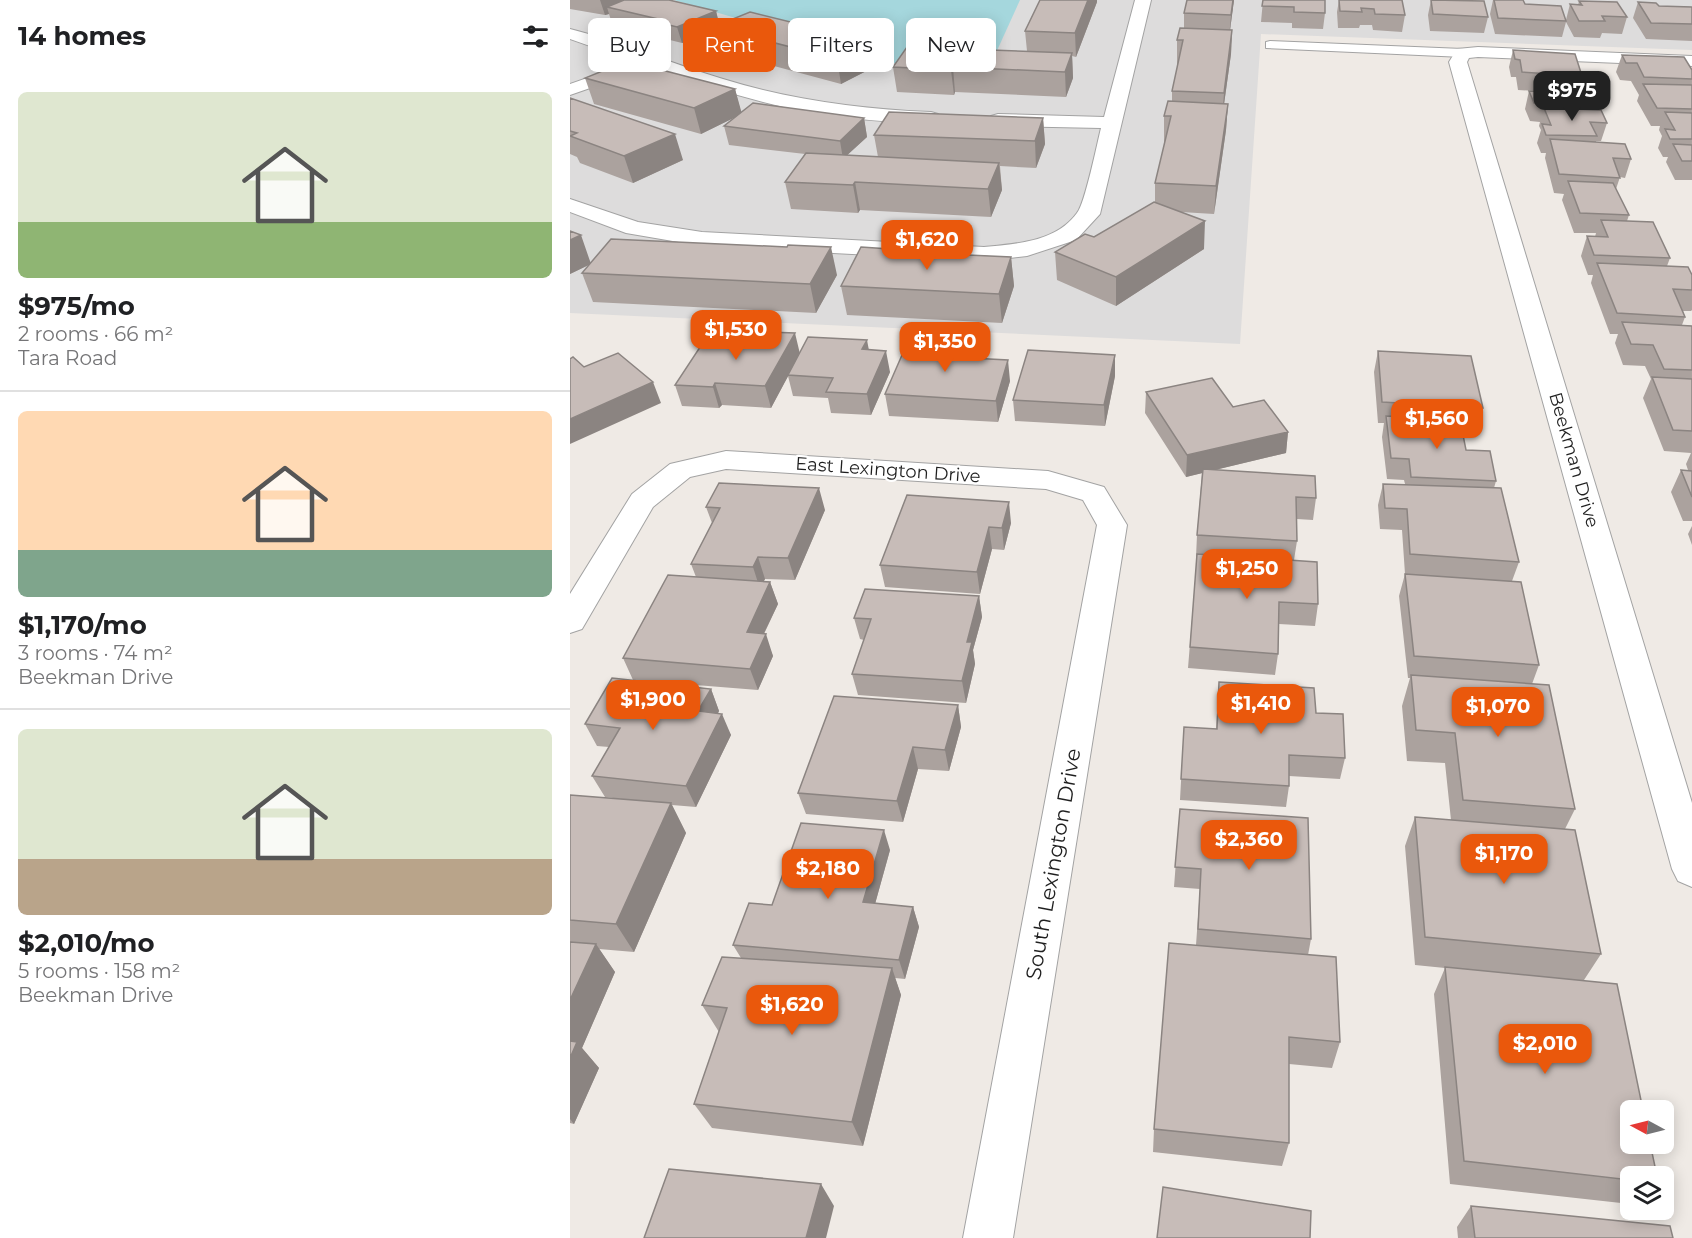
<!DOCTYPE html>
<meta charset="utf-8">
<style>
:root{--surface:#fff;--page:#f6f6f6;--text:#202124;--muted:#757577;--line:#e0e0e0;--accent:#ea580c}
body{margin:0;font-family:Montserrat,sans-serif;background:var(--page);color:var(--text);height:100vh;display:flex;flex-direction:column;font-size:22px;white-space:nowrap}
*{box-sizing:border-box;margin:0}
p{font-size:20px;color:var(--muted)}
.icon{flex:none;width:33px;height:33px;fill:none;stroke:currentColor;stroke-width:2;stroke-linecap:round;stroke-linejoin:round}
.map{position:relative;flex:1;overflow:hidden}
.side{display:flex;flex-direction:column;background:var(--surface);width:570px}
.side>*{flex:none}
.top-card{position:absolute;left:18px;top:18px;width:570px;height:54px;display:flex;gap:12px}
.needle{width:39px;rotate:277deg}
.fabs{position:absolute;left:1050px;top:1100px;display:grid;gap:12px}
.fabs a{display:grid;place-items:center;width:54px;height:54px;border-radius:9px;background:var(--surface);box-shadow:0 3px 15px #0003;font-size:30px}
.price{position:absolute;translate:-50% -51px;padding:0 14px;border-radius:12px;background:var(--accent);color:#fff;font-size:20px;line-height:39px;filter:drop-shadow(0 2px 3px #0008)}
.price::after{content:'';position:absolute;left:50%;top:36px;width:18px;height:14px;margin-left:-9px;background:inherit;clip-path:polygon(0 0,100% 0,50% 100%)}
.price.on{background:#222;color:#fff}
ul{padding:0;list-style:none}
li{display:grid;align-content:center;gap:12px;height:318px;padding:0 18px}
li+li{border-top:2px solid var(--line)}
li span{display:grid;place-items:center;height:186px;border-radius:9px;color:#555}
li>.icon{margin-inline-start:auto}
span .icon{width:108px;height:108px;fill:#fffc;stroke-width:1}
li b{font-size:26px}
h2{display:flex;justify-content:space-between;align-items:center;height:72px;padding:0 18px;font-size:26px}
.tag{padding:0 21px;border-radius:9px;background:var(--surface);box-shadow:0 3px 15px #0003;font-size:21px;line-height:54px}
.tag.on{background:var(--accent);color:#fff}
main{display:flex;flex:1;min-height:0}
.map>svg:first-child{display:block}
</style>
<main>
<section class="side">
<h2>14 homes<svg class="icon" aria-label="filters" viewBox="0 0 24 24"><path d="M4 7h16M4 17h16"/><circle cx="9" cy="7" r="2"/><circle cx="15" cy="17" r="2"/></svg></h2>
<ul>
<li><span style="background:linear-gradient(#dfe7d0 70%,#8fb573 0)"><svg class="icon" aria-label="home" viewBox="0 0 24 24"><path d="M3 11l9-7 9 7M6 9v11h12V9"/></svg></span><div><b>$975/mo</b><p>2 rooms · 66 m²</p><p>Tara Road</p></div></li>
<li><span style="background:linear-gradient(#ffd9b3 75%,#7fa58c 0)"><svg class="icon" aria-label="home" viewBox="0 0 24 24"><path d="M3 11l9-7 9 7M6 9v11h12V9"/></svg></span><div><b>$1,170/mo</b><p>3 rooms · 74 m²</p><p>Beekman Drive</p></div></li>
<li><span style="background:linear-gradient(#dfe7d0 70%,#b9a48a 0)"><svg class="icon" aria-label="home" viewBox="0 0 24 24"><path d="M3 11l9-7 9 7M6 9v11h12V9"/></svg></span><div><b>$2,010/mo</b><p>5 rooms · 158 m²</p><p>Beekman Drive</p></div></li>
</ul>
</section>
<div class="map">
<svg width="1122" height="1238" viewBox="0 0 1122 1238">
<rect width="100%" height="100%" fill="#efeae5"/>
<!-- residential -->
<path fill="#dddcdc" d="M0,0H1122V50L691,34L670,344L0,313Z"/>
<!-- water -->
<path fill="#a5d7dd" d="M104,0H450L425,55L366,64L321,63Z"/>
<g fill="none" stroke-linecap="round" stroke-linejoin="round">
<defs>
<path id="lane" d="M700,41L893,49L899,53L893,57L696,48V42Z"/>
<path id="street" d="M565,0H581L530,214L506,240L457,256L414,261L132,246L56,233L0,212V199L68,222L132,232L414,247C446,244 486,242 507,213C515,204 527,144 531,128L428,126L421,124L419,120L421,116L428,114L534,117Z
M0,29C52,42 102,64 153,79C221,100 290,109 361,112L368,114L370,118L368,122L361,124C320,122 278,119 237,112C156,96 78,66 0,39Z
M908,47L1122,56V66L908,57L899,58L897,62L1122,803V887L1108,881L1102,869L879,62L887,49Z
M60,63L66,64L69,68L66,72L0,95V84Z
M156,451L478,471L534,487L557,525L443,1238H393L527,525L513,500L476,489L156,469L120,477L83,507L12,629L0,633V594L62,494L100,464Z"/>
</defs>
<!-- lane casing -->
<use href="#lane" stroke="#a3a3a3" stroke-width="2"/>
<!-- street casing -->
<use href="#street" stroke="#a3a3a3" stroke-width="2"/>
<!-- lane -->
<use href="#lane" fill="#fff" fill-rule="evenodd"/>
<!-- street -->
<use href="#street" fill="#fff" fill-rule="evenodd"/>
</g>
<!-- wall -->
<path fill="#aba29e" d="M0,0H99L146,11L149,25L302,42L306,66L271,84L149,51L143,30L112,43L88,37L87,34L42,23L39,14L35,15L0,9Z
M470,0H527V2L506,57L502,56L503,78L496,97L385,92L384,95L327,92L323,67L457,51L455,31Z
M664,0L660,30H662L661,54L654,104H658L656,130L644,214L611,212L634,249L546,306L487,280L485,252L524,237L585,202V183L595,142H594V116L602,101V91L608,64H607V40L614,28V13Z
M693,0L755,13L753,29L722,28V23L691,22Z
M769,0H832L835,15L832,32L803,30L802,25H790L789,28H768L767,12Z
M861,0L918,17L914,33L860,31L858,15Z
M923,0H953L955,4L996,20L1000,4L1008,5L1009,1L1057,17L1052,34L1032,33L1030,38L1004,37L996,22L992,37L925,34L920,14Z
M1068,2L1089,6L1122,7V41L1076,39L1063,18Z
M943,50L1012,76L1009,87L1017,105L1016,109L1037,123L1031,141H1026V142L1061,159L1055,178L1050,177L1046,189L1059,215L1057,221L1100,258L1097,266L1122,275V310L1121,311H1113L1115,317L1112,325L1122,326V521H1113L1101,492L1111,470H1118L1116,464L1121,453L1094,451L1073,398L1081,379L1075,366L1053,365L1045,343L1048,334H1040L1021,283L1023,275H1018L1011,256L1017,236L1025,237L1026,233H1004L992,200L994,194L984,193L975,158L976,153H971L967,143L971,130L969,126L970,122L960,121L955,109L959,91H966L948,90L946,77H941L939,67Z
M1052,55L1122,70V180H1105L1096,162L1098,157H1093L1088,148L1092,136L1089,130L1090,126H1081L1067,101L1069,95L1061,81L1050,80L1046,72Z
M15,78L165,89L171,113L294,118L297,137L277,155L308,157L304,135L473,118L475,144L466,168L430,166L432,190L421,217L290,210L288,213L221,209L215,182L235,154L159,145L154,126L165,117L131,134L24,104Z
M0,98L113,160L63,183L10,163L7,157L0,154Z
M0,231L21,263L267,275L246,313L23,302L12,273L20,264L0,274Z
M334,250L335,252L441,257L444,286L432,323L277,315L271,286Z
M387,342L389,357L440,381L428,422L319,416L315,394Z
M299,350L320,372L301,415L261,413L258,398L223,396L218,376L201,408L152,405L149,408L112,406L105,385L230,353Z
M808,351L913,408L907,429L891,428L896,450L926,481L924,488L949,562L942,581L969,665L962,684L1005,809L995,829L1031,954L1014,980L1060,1176V1204L880,1184L864,994L875,968L845,965L835,846L845,817L881,820L875,763L837,761L832,706L840,678H838L829,596L835,574L832,530L810,529L808,505L813,484H835L834,480L817,479L812,437L814,423H808L804,372Z
M545,376L535,426L445,421L443,400Z
M576,392L663,407L718,432L716,453L644,470L746,498L743,520L727,519V541L724,560L748,604L745,626L709,624L708,654L705,675L618,668L627,557H626L627,535L632,473L616,477L575,413Z
M337,495L441,523L434,550L422,549L410,594L315,587L310,565Z
M136,507L255,510L225,580L195,579L193,582H200L208,604L194,634L203,656L188,690L63,680L53,658L126,577L121,564L142,523Z
M1122,526V545L1118,534Z
M409,596L412,617L403,650L405,664L396,703L288,695L282,674L294,640L290,639L284,618Z
M649,682L746,713L775,758L770,779L719,776V786L716,807L610,800L614,727L646,729Z
M141,689L149,711L148,713L161,735L126,807L102,805L116,833L64,952L29,949L45,972L12,1048L29,1068L4,1124L0,1123V795L52,799L35,797L22,776L39,747L27,746L15,724Z
M388,705L391,727L379,771L348,769L333,822L236,814L228,793Z
M610,809L741,939L738,955L770,1042L762,1068L719,1064V1143L712,1166L583,1152L584,1129L626,945L630,889L604,887Z
M320,850L305,904L343,907L349,927L335,979L325,978L331,995L293,1146L142,1128L124,1104L149,1032L132,1005L171,958L163,945L202,905Z
M901,1206L1103,1238H888L887,1227Z"/>
<!-- shaded-wall -->
<path fill="#8b8481" d="M30,0H66L37,7L39,14L35,15Z
M518,0H527V2L506,57L505,33Z
M663,0H664L659,38L661,15Z
M146,11L150,27H143V30L112,43L107,27Z
M662,30L661,54L652,119L654,93Z
M302,42L306,66L271,84L267,59Z
M502,53L503,78L496,97L495,72Z
M383,67L385,92L384,95L381,70Z
M165,89L172,114L131,134L124,108Z
M658,104L656,130L644,214L646,186Z
M294,118L297,137L273,159L270,141Z
M473,118L475,144L466,168L465,141Z
M105,134L113,160L63,183L54,156Z
M429,163L432,190L421,217L418,189Z
M285,182L290,210L288,213L283,185Z
M635,221L634,249L546,306V277Z
M11,235L21,264L0,274V240Z
M261,247L267,275L246,313L240,284Z
M441,257L444,286L432,323L429,294Z
M225,333L230,354L201,408L195,386Z
M297,340L301,361L292,349Z
M387,342L390,362L381,357Z
M316,351L320,372L301,415L297,394Z
M545,355V376L535,426L534,405Z
M438,360L440,381L428,422L426,401Z
M83,382L91,403L0,444V419Z
M145,383L152,405L149,408L143,387Z
M718,432L716,453L616,477L617,455Z
M249,488L255,510L225,580L218,558Z
M439,502L441,523L434,550L432,528Z
M419,527L422,549L410,594L407,572Z
M188,557L195,579L190,589L183,567Z
M200,582L208,604L184,654L177,632Z
M409,596L412,617L403,650L405,664L396,703L392,681L397,642Z
M196,634L203,656L188,690L180,669Z
M141,689L149,711L138,733L128,711Z
M388,705L391,727L379,771L375,750Z
M152,714L161,735L126,807L116,786Z
M343,747L348,769L333,822L327,801Z
M101,803L116,833L64,952L46,924Z
M314,830L320,850L300,922L293,902Z
M343,907L349,927L335,979L329,960Z
M26,944L45,972L12,1048L29,1068L4,1124L0,1119V1000Z
M322,968L331,995L293,1146L282,1122Z
M251,1184L264,1206L256,1238H236Z"/>
<!-- building -->
<path fill="#c7bcb8" stroke="#8b8481" stroke-width="1.5" d="M54,0H99L146,11L107,27L83,21L88,19L37,7Z
M470,0H518L505,33L455,31Z
M617,0H663L661,15L614,13Z
M693,0H755V13L724,12V7L692,6Z
M769,0H832L835,15L805,14L804,9L791,8L792,12L770,11Z
M861,0L914,1L918,17L863,14Z
M924,0H953L955,4L991,6L996,21L928,18Z
M1009,1L1047,2L1057,17L1032,16L1035,21H1009L1000,4L1012,5Z
M1068,2L1086,3L1089,6L1122,7V24L1081,23Z
M180,12L302,42L267,59L143,27Z
M610,28L662,30L654,93L602,91L613,40H607Z
M337,47L502,53L495,72L383,67L381,70L323,67Z
M943,50L1005,54L1012,76L952,72L950,60L945,59Z
M1052,55L1114,57L1122,70V79L1074,77L1067,63H1056Z
M57,61L165,89L124,108L15,78Z
M969,80L1006,82L1017,105L964,103L959,91L974,92Z
M1073,84L1122,85V109L1087,108Z
M0,98L105,134L54,156L0,136L7,133L0,131Z
M598,101L658,104L646,186L585,183L601,116H594Z
M183,103L294,118L270,141L154,126Z
M974,108L1031,110L1037,123L1020,122L1027,136L976,135L972,124L981,125Z
M319,112L473,118L465,141L304,135Z
M1095,112L1122,113V139H1100L1095,129L1105,130Z
M980,139L1055,144L1061,159L1043,158L1050,178L989,174Z
M1103,144L1122,145V161H1112Z
M236,153L429,163L418,189L285,182L283,185L215,182Z
M998,181L1043,183L1059,215L1010,213Z
M584,202L635,221L546,277L485,252L515,234L524,237Z
M1031,220L1083,222L1100,258L1024,255L1017,236L1038,237Z
M0,231L11,235L0,240Z
M41,239L217,247L218,245L261,247L240,284L12,273Z
M291,247L334,250L333,252L441,257L429,294L271,286Z
M1027,263L1118,267L1122,275V290L1103,289L1115,317L1047,313Z
M1052,322L1122,326V370L1094,369L1083,345L1061,344Z
M196,332L225,333L195,386L145,383L143,387L105,385L136,338L191,341Z
M238,337L297,340L292,349L316,351L297,394L256,392L263,378L218,375Z
M339,339L387,342L381,357L438,360L426,401L315,394Z
M458,350L545,355L534,405L443,400Z
M808,351L901,356L913,408L812,402Z
M48,353L83,382L0,419V359L3,357L14,367Z
M1082,377L1122,379V431L1103,430Z
M642,378L663,407L694,400L718,432L617,455L576,392Z
M816,416L890,420L896,450L920,451L926,481L841,477L839,459L821,458Z
M633,469L745,476L746,498L726,497L727,541L627,535Z
M1111,470L1122,471V497Z
M149,483L249,488L218,558L188,557L183,567L121,564L150,508L136,507Z
M813,484L931,488L949,562L840,554L837,509L815,508Z
M337,495L439,502L432,528L419,527L407,572L310,565Z
M627,554L747,562L748,604L709,602L708,654L620,647Z
M835,574L951,582L969,665L844,656Z
M98,575L200,582L177,632L196,634L180,669L53,658Z
M295,589L409,596L397,642H402L392,681L282,674L301,619L284,618Z
M841,675L979,685L1005,809L893,800L885,733L846,730Z
M42,678L141,689L128,711L152,714L116,786L22,776L50,728L15,724Z
M649,682L744,688L746,713L773,714L775,758L719,755V786L611,779L614,727L647,729Z
M264,696L388,705L375,750L343,747L327,801L228,793Z
M0,795L101,803L46,924L0,920Z
M610,809L738,818L741,939L628,929L631,869L605,867Z
M845,817L1005,830L1031,954L855,937Z
M231,823L314,830L293,902L343,907L329,960L163,945L179,903L202,905Z
M0,942L26,944L0,1000Z
M599,943L766,957L770,1042L719,1037V1143L584,1129Z
M152,957L322,968L282,1122L124,1104L157,1008L132,1005Z
M875,967L1047,984L1073,1110H1060V1143H1080L1087,1176H1060V1180L894,1161Z
M0,1041L7,1042L0,1058Z
M99,1169L251,1184L236,1238H74Z
M593,1187L741,1211L740,1238H587Z
M901,1206L1100,1226L1103,1238H905Z"/>
<g text-anchor="middle" dominant-baseline="central" stroke-width="4.5" stroke-linejoin="round" paint-order="stroke">
<!-- street labels -->
<g font-size="18" fill="#1f1f1f" stroke="#fff">
<text transform="translate(1004 460) rotate(74)">Beekman Drive</text>
<text transform="translate(318 470) rotate(4)">East Lexington Drive</text>
</g>
<!-- near-street labels -->
<g font-size="21" fill="#1f1f1f" stroke="#fff">
<text transform="translate(483 864) rotate(-80)">South Lexington Drive</text>
</g>
</g>
</svg>
<div class="fabs">
<a><svg class="needle" viewBox="-14 -14 28 28"><path d="M0-13l5 13h-10z" fill="#e53935"/><path d="M0 13l5-13h-10z" fill="#757577"/></svg></a>
<a><svg class="icon" aria-label="layers" viewBox="0 0 24 24"><path d="M12 4l9 5-9 5-9-5zM3 14l9 5 9-5"/></svg></a>
</div>
<b class="price on" style="left:1002px;top:122px">$975</b>
<b class="price" style="left:357px;top:271px">$1,620</b>
<b class="price" style="left:166px;top:361px">$1,530</b>
<b class="price" style="left:375px;top:373px">$1,350</b>
<b class="price" style="left:867px;top:450px">$1,560</b>
<b class="price" style="left:677px;top:600px">$1,250</b>
<b class="price" style="left:83px;top:731px">$1,900</b>
<b class="price" style="left:691px;top:735px">$1,410</b>
<b class="price" style="left:928px;top:738px">$1,070</b>
<b class="price" style="left:679px;top:871px">$2,360</b>
<b class="price" style="left:934px;top:885px">$1,170</b>
<b class="price" style="left:258px;top:900px">$2,180</b>
<b class="price" style="left:222px;top:1036px">$1,620</b>
<b class="price" style="left:975px;top:1075px">$2,010</b>
<div class="top-card">
<a class="tag">Buy</a>
<a class="tag on">Rent</a>
<a class="tag">Filters</a>
<a class="tag">New</a>
</div>
</div>
</main>
